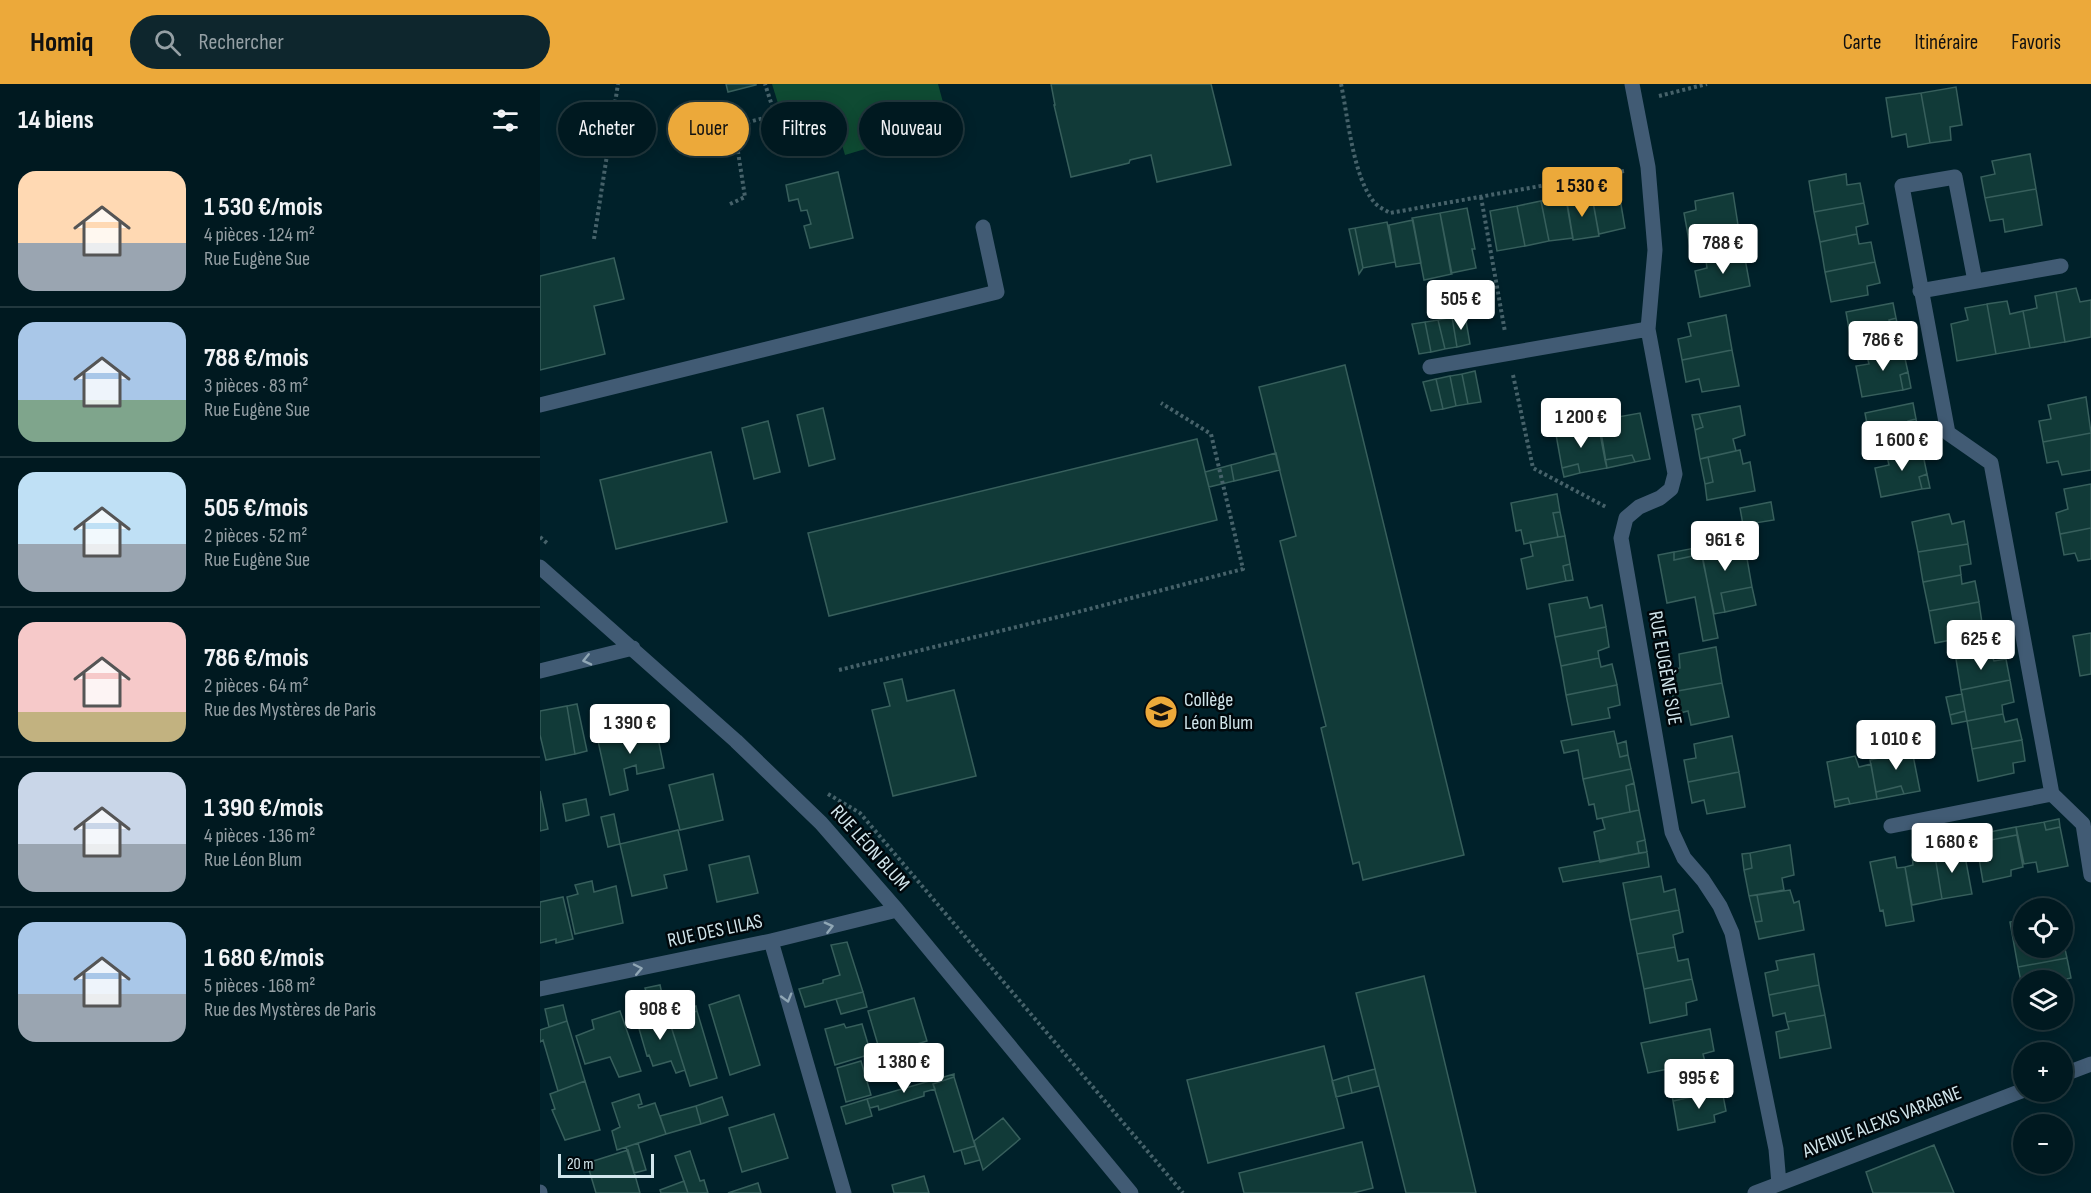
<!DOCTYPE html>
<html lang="fr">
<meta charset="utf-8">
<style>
:root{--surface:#001920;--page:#0e262d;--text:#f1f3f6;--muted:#95a0a5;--line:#22383e;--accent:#eca93a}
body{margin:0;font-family:"Sofia Sans Condensed",sans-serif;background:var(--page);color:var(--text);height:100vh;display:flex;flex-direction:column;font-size:22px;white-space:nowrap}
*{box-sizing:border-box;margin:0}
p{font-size:20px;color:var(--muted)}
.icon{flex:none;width:33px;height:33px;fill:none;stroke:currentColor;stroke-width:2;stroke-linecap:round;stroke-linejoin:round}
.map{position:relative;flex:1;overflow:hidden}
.side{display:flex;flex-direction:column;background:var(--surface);width:540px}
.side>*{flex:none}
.guide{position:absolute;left:18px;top:18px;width:570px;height:54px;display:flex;gap:12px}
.controls{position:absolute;left:1473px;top:814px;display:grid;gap:12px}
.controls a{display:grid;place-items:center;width:60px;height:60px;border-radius:50%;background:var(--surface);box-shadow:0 3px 15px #0003,0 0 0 2px var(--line);font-size:30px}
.scale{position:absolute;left:18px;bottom:15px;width:96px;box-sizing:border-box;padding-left:6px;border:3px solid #d1e5eb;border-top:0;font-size:16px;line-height:21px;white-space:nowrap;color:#d1e5eb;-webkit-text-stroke:4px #00080c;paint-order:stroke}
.price{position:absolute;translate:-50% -51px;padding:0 14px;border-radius:6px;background:#fff;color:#222;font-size:20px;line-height:39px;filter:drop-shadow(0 2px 3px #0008)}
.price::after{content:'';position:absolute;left:50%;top:36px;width:18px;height:14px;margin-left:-9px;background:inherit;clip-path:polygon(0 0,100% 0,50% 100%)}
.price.on{background:var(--accent);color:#111}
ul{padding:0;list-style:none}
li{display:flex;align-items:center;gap:18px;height:150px;padding:0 18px}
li+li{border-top:2px solid var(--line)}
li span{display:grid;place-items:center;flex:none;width:168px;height:120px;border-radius:18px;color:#555}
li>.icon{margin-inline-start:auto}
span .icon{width:72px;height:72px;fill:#fffc;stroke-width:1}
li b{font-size:26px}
h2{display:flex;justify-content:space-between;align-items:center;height:72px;padding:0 18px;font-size:26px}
.chip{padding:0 21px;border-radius:27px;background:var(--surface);box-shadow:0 3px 15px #0003,0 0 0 2px var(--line);font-size:21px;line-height:54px}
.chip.on{background:var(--accent);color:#111}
header{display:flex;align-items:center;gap:36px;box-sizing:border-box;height:84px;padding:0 30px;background:var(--accent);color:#111}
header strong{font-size:28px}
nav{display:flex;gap:33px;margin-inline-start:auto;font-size:21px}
.search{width:420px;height:54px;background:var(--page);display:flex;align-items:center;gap:15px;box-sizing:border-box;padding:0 21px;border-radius:33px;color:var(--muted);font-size:22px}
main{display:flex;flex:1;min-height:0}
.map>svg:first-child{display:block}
</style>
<header>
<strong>Homiq</strong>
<div class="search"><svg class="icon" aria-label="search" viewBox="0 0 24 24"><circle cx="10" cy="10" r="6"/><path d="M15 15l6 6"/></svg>Rechercher</div>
<nav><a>Carte</a><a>Itinéraire</a><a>Favoris</a></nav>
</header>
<main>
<section class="side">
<h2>14 biens<svg class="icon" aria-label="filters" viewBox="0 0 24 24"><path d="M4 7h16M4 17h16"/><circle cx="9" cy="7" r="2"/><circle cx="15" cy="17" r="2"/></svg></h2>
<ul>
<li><span style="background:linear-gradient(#ffd9b3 60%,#9aa5b1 0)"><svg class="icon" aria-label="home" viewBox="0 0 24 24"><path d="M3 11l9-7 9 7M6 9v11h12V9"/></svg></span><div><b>1 530 €/mois</b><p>4 pièces · 124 m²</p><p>Rue Eugène Sue</p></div></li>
<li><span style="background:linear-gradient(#a9c7e8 65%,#7fa58c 0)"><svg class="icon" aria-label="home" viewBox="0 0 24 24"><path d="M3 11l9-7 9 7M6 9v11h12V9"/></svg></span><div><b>788 €/mois</b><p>3 pièces · 83 m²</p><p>Rue Eugène Sue</p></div></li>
<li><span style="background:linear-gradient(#bfe0f5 60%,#9aa5b1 0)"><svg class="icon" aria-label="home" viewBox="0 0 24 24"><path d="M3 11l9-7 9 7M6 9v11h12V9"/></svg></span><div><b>505 €/mois</b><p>2 pièces · 52 m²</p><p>Rue Eugène Sue</p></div></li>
<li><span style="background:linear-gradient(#f6c9c9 75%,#c2b280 0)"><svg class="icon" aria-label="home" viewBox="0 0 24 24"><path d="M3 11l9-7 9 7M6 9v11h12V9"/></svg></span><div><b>786 €/mois</b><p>2 pièces · 64 m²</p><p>Rue des Mystères de Paris</p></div></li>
<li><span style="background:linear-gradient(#c9d6e8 60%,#9aa5b1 0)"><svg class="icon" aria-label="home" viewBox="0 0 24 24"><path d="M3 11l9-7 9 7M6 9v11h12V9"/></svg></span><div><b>1 390 €/mois</b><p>4 pièces · 136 m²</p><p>Rue Léon Blum</p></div></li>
<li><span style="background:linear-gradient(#a9c7e8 60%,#9aa5b1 0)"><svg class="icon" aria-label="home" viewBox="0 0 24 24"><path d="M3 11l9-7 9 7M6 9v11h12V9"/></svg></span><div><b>1 680 €/mois</b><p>5 pièces · 168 m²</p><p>Rue des Mystères de Paris</p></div></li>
</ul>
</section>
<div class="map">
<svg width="1551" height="1109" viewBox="0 0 1551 1109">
<rect width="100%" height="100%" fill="#00212a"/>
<!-- green -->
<path fill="#0f4b33" d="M232,0H398L409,40L305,71L292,27L244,39Z"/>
<!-- building -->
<path fill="#113a38" stroke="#375f5c" stroke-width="1.5" d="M186,0H216V1L188,8Z
M511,0H671L691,81L617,98L611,71L590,76L589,79L531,93L514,21H515Z
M1416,3L1422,41L1410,43L1411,56L1390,59L1381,9Z
M1381,9L1390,59L1368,63L1366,50L1352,53L1346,14Z
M1490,70L1496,105L1445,114L1441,93L1455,90L1452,77Z
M298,88L313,154L270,164L264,142L271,140L267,126L261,127L258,115L249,117L246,101Z
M1306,90L1307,101L1320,99L1324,119L1274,128L1269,97Z
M1078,103L1085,144L1059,150L1051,108Z
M1496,105L1502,141L1465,148L1463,135L1450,137L1445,114Z
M1193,109L1198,141L1148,151L1144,129L1156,126L1155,117Z
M1052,111L1059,152L1033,156L1026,115Z
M1026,112L1033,154L1009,157L1001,117Z
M1001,117L1009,157L985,162L977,122Z
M1324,119L1328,140L1316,143L1317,150L1280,158L1274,128Z
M977,122L985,162L957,167L950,127Z
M927,124L935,165H932L936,184L911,189L900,129Z
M900,129L912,190L884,196L872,134Z
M873,136L881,179L856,183L849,141Z
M847,138L855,178L823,184L815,144Z
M1198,141L1204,169L1166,177L1164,167L1151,170L1148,151Z
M815,144L823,184L819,190L809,145Z
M1317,150L1319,160L1331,158L1335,178L1285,188L1280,158Z
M1204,169L1210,202L1160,213L1155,187L1167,184L1166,177Z
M74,174L84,215L54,222L65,270L0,286V192Z
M1335,178L1340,199L1327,202L1328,211L1291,218L1285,188Z
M1536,204L1540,218L1551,216V253L1525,258L1516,208Z
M1516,208L1525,258L1490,264L1483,227L1497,224L1495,212Z
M1467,217L1470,230L1483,227L1490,264L1456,270L1447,220Z
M1353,219L1356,234L1349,236L1355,263L1323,268L1320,255L1311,256L1306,228Z
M1447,220L1456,270L1417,277L1411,240L1428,236L1425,224Z
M925,231L930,260L917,263L912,233Z
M1186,231L1192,266L1142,276L1138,255L1151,252L1148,239Z
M912,233L917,263L905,265L898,236Z
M1356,234L1362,261L1355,263L1349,236Z
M898,236L905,265L891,268L885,238Z
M885,238L891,268L879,270L872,240Z
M1362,261L1368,288L1360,291L1363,306L1322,313L1316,282L1329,280L1326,268Z
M1192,266L1199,302L1162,308L1159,295L1146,298L1142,276Z
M805,281L924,771L823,796L819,778L813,780L781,644L786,642L740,457L756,452L719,303Z
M935,287L941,318L928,320L922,290Z
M1368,288L1371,304L1363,306L1360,291Z
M922,290L928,320L916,322L910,292Z
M910,292L916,322L903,325L896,295Z
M896,295L903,325L891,327L883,298Z
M1546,313L1551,349L1503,358L1499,337L1511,335L1508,321Z
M1373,319L1376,335L1368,337L1374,363L1341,369L1338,355L1330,356L1325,329Z
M1200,322L1205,351L1193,355L1196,367L1160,375L1155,346L1163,343L1159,330Z
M283,324L295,375L269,382L257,331Z
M1100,329L1110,375L1095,378L1092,371L1065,376L1059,344L1074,341L1072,334Z
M1159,330L1163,343L1155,346L1152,331Z
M1376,335L1381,361L1374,363L1368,337Z
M228,337L240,388L214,395L202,344Z
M1045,340L1048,351L1061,348L1067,384L1040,389L1038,380L1022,384L1015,345Z
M1551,349V386L1522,391L1518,377L1507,379L1503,358Z
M657,355L677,436L289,532L268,449Z
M1381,361L1387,390L1379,393L1382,405L1341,413L1335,384L1349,381L1346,368Z
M1200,366L1203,380L1210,378L1215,407L1167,416L1165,400L1173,398L1168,373Z
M171,368L187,438L76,465L60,396Z
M736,369L740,386L694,397L691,381Z
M1092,371L1095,378L1067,384L1065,376Z
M1168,373L1173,398L1165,400L1160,375Z
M1038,380L1040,389L1024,393L1022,384Z
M691,381L694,397L669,403L665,388Z
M1387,390L1390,404L1382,405L1379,393Z
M1551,400V444L1520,450L1516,429L1528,425L1524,405Z
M1017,410L1020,428L1013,429L1018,453L984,460L981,446L976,447L971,419Z
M1231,418L1234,436L1203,441L1200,424Z
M1020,428L1025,452L1018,453L1013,429Z
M1409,430L1412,440L1424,437L1428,460L1378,468L1372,438Z
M1551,444V475L1538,477L1535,469L1524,471L1520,450Z
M1025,452L1030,480L1023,482L1026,497L987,505L981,475L993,472L990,458Z
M1204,455L1205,463L1189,465L1188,458Z
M1188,458L1189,465L1205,463L1212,503L1181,509L1185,528L1174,530L1160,463Z
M1428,460L1431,480L1420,482L1421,491L1383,498L1378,468Z
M1160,463L1162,470L1134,476V468Z
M1134,468V476L1162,470L1178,554L1163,557L1155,513L1127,519L1118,471Z
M1030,480L1033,496L1026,497L1023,482Z
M1421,491L1422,500L1435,497L1439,518L1389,527L1383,498Z
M1212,503L1216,521L1185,528L1181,509Z
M1047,513L1050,524L1062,521L1066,543L1015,553L1009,520Z
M1439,518L1442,539L1430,543L1432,552L1395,559L1389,527Z
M1066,543L1069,563L1058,567L1059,574L1021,582L1015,553Z
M1551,549V590L1540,592L1533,552Z
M1176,563L1182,599L1132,608L1128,587L1140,584L1139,570Z
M1451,569L1454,577L1466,575L1470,596L1421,606L1416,575Z
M1059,574L1061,583L1072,580L1077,601L1026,611L1021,582Z
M362,595L367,617L414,606L436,692L353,712L332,626L350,622L344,599Z
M1470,596L1474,618L1462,621L1463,630L1427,637L1421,606Z
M1182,599L1189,633L1151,641L1148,627L1136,630L1132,608Z
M1077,601L1080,621L1068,624L1070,634L1032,641L1026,611Z
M1422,610L1425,627L1410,631L1406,613Z
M37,620L47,667L35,670L27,622Z
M27,622L35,670L6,676L0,651V627Z
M1425,627L1427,637L1412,640L1410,631Z
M1463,630L1465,638L1477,635L1482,656L1432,665L1427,637Z
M88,640L107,646L116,644L124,684L97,690L96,681L84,685L88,706L70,711L58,657L78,653L75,643Z
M1074,647L1080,673L1088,671L1091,685L1043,695L1038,666L1024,669L1021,657Z
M1192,652L1199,688L1148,698L1144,676L1156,674L1154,660Z
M1482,656L1485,677L1473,679L1474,689L1438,697L1432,665Z
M1086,657L1088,671L1080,673L1077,660Z
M1371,661L1380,707L1364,710L1361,702L1336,708L1330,676L1344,673L1343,667Z
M1315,672L1319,683L1331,680L1337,715L1310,720L1308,714L1294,717L1287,678Z
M1091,685L1094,699L1086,702L1090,728L1057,735L1054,720L1049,721L1043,695Z
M1199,688L1205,723L1167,730L1164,716L1152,719L1148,698Z
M173,690L183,736L140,746L129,701Z
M1094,699L1099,726L1090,728L1086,702Z
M1361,702L1364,710L1337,715L1336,708Z
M0,707L8,745L0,747Z
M1308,714L1310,720L1295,723L1294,717Z
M46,715L49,731L26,737L23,720Z
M1099,726L1105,756L1097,758L1099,769L1060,778L1054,748L1065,745L1062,734Z
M74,730L80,760L68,763L61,733Z
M1519,735L1520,743L1506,746L1504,738Z
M1504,738L1506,746L1520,743L1528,782L1498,788L1496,778L1484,780L1476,743Z
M1476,743L1477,751L1451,756L1449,748Z
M138,746L147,786L124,791L127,804L92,812L80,760Z
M1449,748L1451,756L1477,751L1483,783L1471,786V792L1443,798L1435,751Z
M1105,756L1107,768L1099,769L1097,758Z
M1250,761L1254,791L1242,794L1244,806L1209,812L1204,786L1212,784L1210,769Z
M1413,762L1417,774L1425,772L1432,810L1402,815L1394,766Z
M1394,766L1402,815L1372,821L1365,783L1373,781L1372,770Z
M1107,768L1109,783L1023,798L1019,784Z
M1210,769L1212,784L1204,786L1202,770Z
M209,772L218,809L177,818L169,781Z
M1355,773L1357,784L1365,783L1374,837L1346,842L1343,826L1340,827L1330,778Z
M1121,792L1124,808L1135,805L1139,826L1090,836L1083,799Z
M52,797L54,808L76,802L83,839L35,850L27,813L38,810L35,801Z
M1250,806L1254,819L1259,817L1264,846L1219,855L1215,838L1222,837L1217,811Z
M1217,811L1222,837L1215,838L1209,812Z
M23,813L33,855L16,859V855L0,859V818Z
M1139,826L1143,848L1133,851L1135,863L1097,870L1090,836Z
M1484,835V864H1522V852L1527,874L1478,883L1470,838Z
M307,858L323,908L265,923L259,905L283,899V896L300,891L291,861Z
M1135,863L1138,877L1148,875L1152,895L1104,905L1097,870Z
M1274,870L1279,901L1229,911L1225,889L1238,886L1236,877Z
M1527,874L1531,894L1518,897H1484V912L1478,883Z
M884,892L936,1109H866L816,909Z
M1152,895L1157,916L1146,919L1147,931L1110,939L1104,905Z
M120,901L125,923L112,926L105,904Z
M1279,901L1285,931L1247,938L1245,929L1233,932L1229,911Z
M323,908L327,923L301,930L296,915Z
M199,911L220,981L190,991L169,921Z
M374,914L387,957L341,971L328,927Z
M23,921L27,937L9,943L5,925Z
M156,922L157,927L129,936L127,930Z
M80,927L101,987L79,993L70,973L45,980L36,952L54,945L52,936Z
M108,927L111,935L127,930L145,986L136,989L131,977L113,982L109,971L107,972L95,931Z
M157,927L177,994L150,1002L129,936Z
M1285,931L1291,964L1240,974L1236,948L1249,945L1247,938Z
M27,937L45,997L18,1007L3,956L0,958V946Z
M304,940L306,944L322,940L331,970L295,981L285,945Z
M1170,945L1174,967L1163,970L1165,978L1108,989L1101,959Z
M784,962L804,1044L668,1079L647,996Z
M321,977L331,1011L306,1018L297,984Z
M1165,978L1167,987L1178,985L1182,1006L1133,1017L1127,986Z
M835,985L839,1002L812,1009L808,992Z
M414,990V993L393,1000L395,1005L384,1008V1012L339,1026L338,1022L330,1024L327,1015Z
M808,992L812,1009L796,1013L792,997Z
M414,993L435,1062L414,1068L393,1000Z
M45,997L60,1046L25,1056L12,1026L15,1025L10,1010Z
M1182,1006L1186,1027L1174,1031L1175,1038L1138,1046L1133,1017Z
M99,1010L102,1020L98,1021L99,1024L115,1019L126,1050L77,1066L72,1047L80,1043L72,1019Z
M182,1013L188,1031L161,1040L156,1022Z
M327,1015L332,1032L306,1040L301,1023Z
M156,1022L161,1040L126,1050L120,1032Z
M234,1030L248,1074L202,1088L189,1044Z
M463,1034L480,1055L443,1086L434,1057Z
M822,1058L833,1104L813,1109H704L699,1089Z
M98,1059L106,1086L94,1089L86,1063Z
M1394,1061L1414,1109H1333L1326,1088Z
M435,1062L440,1076L425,1080L421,1066Z
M88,1066L100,1109H56L47,1079Z
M150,1067L160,1097L164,1096L168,1109H148L135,1072Z
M384,1092L389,1109H354L352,1101Z
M144,1097L148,1109H121L120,1106Z
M218,1099L221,1109H188Z"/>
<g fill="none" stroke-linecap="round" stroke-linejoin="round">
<!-- path -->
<path stroke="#46626a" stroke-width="4" stroke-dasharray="3 3" stroke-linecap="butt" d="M801,0C808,33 813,93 834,118C838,123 845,126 850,129L1084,87
M1119,12L1167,0
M941,113L965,248
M190,120L205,113L194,42L235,31L225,0
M54,155L78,0
M973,291L993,384L1066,423
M0,453L7,459
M299,586L526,531L703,485L671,350L621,319
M288,710L320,729L643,1109"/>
<!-- minor -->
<path stroke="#415b74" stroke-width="15" d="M1092,0L1108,83L1115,166L1108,245L1135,390L1131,405L1120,414L1099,423L1086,434L1081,454L1132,748L1144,774L1163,796L1180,822L1192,849L1236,1065L1239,1100
M1435,197L1415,93L1362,102L1408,349L1451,379L1512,710
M1380,207L1521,182
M890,283L1108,245
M0,321L457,208L443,143
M0,483L196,657L281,739L357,826L591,1109
M0,587L93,564
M1512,710L1543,740L1551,791
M1351,742L1512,710
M231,857L304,1109
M0,905L231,857L357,826
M1522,991L1551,980
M0,1108V1109
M1215,1109L1484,1006"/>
</g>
<!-- one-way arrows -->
<defs><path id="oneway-chevron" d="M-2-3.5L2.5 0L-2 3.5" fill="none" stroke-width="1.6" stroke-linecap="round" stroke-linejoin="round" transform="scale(1.5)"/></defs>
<g stroke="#90a7b5">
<use href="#oneway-chevron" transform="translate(47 576) rotate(167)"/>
<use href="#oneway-chevron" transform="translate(289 843) rotate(-14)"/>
<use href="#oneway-chevron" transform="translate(98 885) rotate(-12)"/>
<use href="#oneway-chevron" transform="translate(247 914) rotate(74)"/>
</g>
<!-- icons -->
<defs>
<symbol id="school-disc" viewBox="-11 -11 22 22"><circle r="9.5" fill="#eca93a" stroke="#00080c"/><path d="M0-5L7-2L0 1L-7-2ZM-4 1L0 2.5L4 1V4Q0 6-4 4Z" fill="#111"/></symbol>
</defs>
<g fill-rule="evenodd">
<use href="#school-disc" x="602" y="609" width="38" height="38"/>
</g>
<g text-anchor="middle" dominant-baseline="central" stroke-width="5" stroke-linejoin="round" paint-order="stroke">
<!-- street labels -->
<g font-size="20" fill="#d1e5eb" stroke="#00080c">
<text transform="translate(1125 584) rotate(80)">RUE EUGÈNE SUE</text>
<text transform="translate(330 764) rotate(48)">RUE LÉON BLUM</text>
<text transform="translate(175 847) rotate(-12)">RUE DES LILAS</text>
<text transform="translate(1342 1038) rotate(-21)">AVENUE ALEXIS VARAGNE</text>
</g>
<!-- poi labels -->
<g font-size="20" fill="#d1e5eb" stroke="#00080c" text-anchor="start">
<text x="644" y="616">Collège<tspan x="644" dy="23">Léon Blum</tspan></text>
</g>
</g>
</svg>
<div class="controls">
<a><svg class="icon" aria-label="locate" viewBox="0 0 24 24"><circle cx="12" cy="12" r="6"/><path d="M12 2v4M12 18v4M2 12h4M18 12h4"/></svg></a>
<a><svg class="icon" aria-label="layers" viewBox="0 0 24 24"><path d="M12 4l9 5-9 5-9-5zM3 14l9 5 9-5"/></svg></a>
<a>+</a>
<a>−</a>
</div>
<div class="scale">20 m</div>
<b class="price on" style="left:1042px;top:134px">1 530 €</b>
<b class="price" style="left:1183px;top:191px">788 €</b>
<b class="price" style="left:921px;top:247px">505 €</b>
<b class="price" style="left:1343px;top:288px">786 €</b>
<b class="price" style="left:1041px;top:365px">1 200 €</b>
<b class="price" style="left:1362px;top:388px">1 600 €</b>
<b class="price" style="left:1185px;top:488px">961 €</b>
<b class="price" style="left:1441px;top:587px">625 €</b>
<b class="price" style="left:90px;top:671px">1 390 €</b>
<b class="price" style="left:1356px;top:687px">1 010 €</b>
<b class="price" style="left:1412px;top:790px">1 680 €</b>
<b class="price" style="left:120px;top:957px">908 €</b>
<b class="price" style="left:364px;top:1010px">1 380 €</b>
<b class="price" style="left:1159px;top:1026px">995 €</b>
<div class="guide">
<a class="chip">Acheter</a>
<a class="chip on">Louer</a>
<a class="chip">Filtres</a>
<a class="chip">Nouveau</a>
</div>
</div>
</main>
